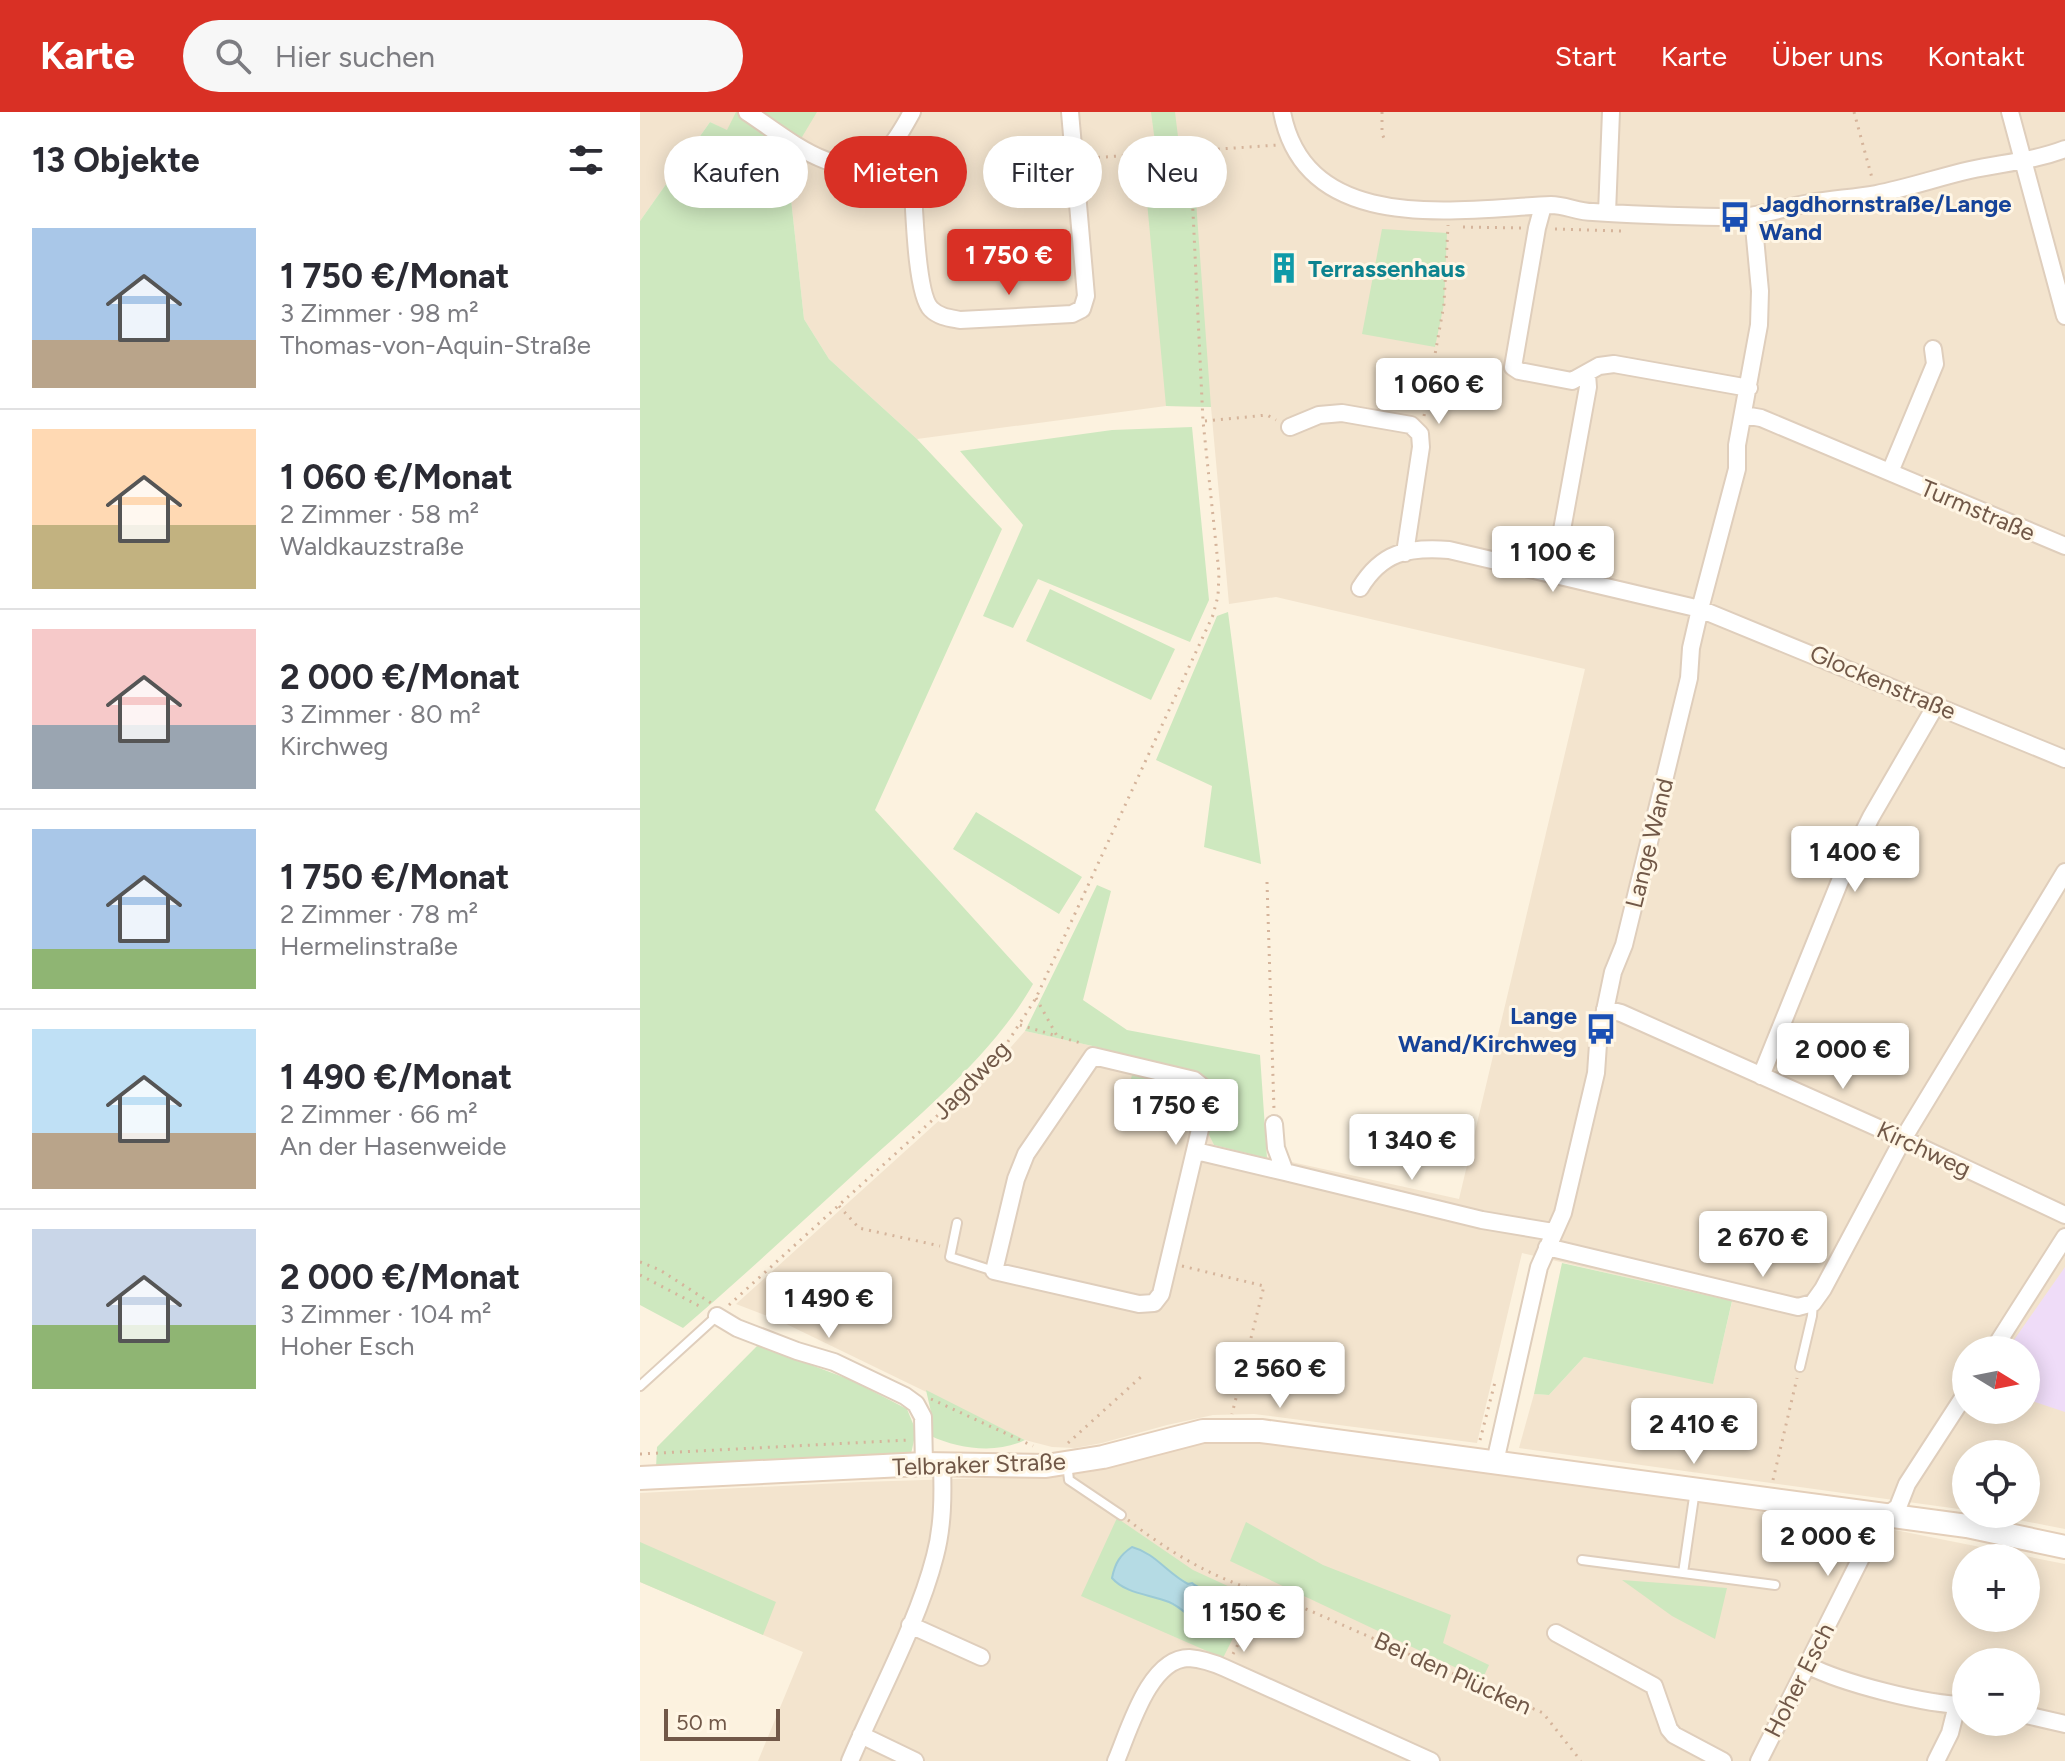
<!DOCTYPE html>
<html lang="de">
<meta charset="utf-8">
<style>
:root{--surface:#fff;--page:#f7f7f7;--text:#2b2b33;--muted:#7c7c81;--line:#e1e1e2;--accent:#d93025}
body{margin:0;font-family:Figtree,sans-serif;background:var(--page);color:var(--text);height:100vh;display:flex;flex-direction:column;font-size:30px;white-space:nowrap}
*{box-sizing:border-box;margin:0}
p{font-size:26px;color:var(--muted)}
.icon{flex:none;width:44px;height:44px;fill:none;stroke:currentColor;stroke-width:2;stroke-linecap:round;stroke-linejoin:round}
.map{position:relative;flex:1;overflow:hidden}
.panel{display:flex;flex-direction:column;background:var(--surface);width:640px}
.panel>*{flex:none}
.top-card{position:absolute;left:24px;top:24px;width:760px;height:72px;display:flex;gap:16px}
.needle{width:52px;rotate:100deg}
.fabs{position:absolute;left:1312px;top:1224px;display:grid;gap:16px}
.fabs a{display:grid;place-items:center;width:88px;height:88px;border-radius:50%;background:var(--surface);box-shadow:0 4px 20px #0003;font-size:40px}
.scale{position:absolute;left:24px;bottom:20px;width:116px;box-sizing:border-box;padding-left:8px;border:4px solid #715848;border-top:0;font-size:22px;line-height:28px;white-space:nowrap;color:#715848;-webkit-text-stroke:6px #fff6e5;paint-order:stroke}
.price{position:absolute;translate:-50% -68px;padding:0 18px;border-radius:8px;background:#fff;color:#222;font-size:26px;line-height:52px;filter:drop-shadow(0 2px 4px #0008)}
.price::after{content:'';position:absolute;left:50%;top:48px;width:24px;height:18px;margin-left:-12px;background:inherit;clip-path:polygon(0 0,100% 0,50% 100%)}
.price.active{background:var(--accent);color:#fff}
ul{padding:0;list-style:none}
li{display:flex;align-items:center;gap:24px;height:200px;padding:0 32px}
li+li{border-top:2px solid var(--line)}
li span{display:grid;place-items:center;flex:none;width:224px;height:160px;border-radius:0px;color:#555}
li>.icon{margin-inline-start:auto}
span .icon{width:96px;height:96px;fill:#fffc;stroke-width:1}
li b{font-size:34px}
h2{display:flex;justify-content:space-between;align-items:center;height:96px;padding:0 32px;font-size:34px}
.chip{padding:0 28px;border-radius:36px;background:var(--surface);box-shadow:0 4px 20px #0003;font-size:28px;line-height:72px}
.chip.active{background:var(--accent);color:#fff}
header{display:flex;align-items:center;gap:48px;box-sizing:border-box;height:112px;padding:0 40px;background:var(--accent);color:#fff}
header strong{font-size:38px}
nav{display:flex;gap:44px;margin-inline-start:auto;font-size:28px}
.search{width:560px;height:72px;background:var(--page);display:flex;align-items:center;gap:20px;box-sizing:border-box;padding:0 28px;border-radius:44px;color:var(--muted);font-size:30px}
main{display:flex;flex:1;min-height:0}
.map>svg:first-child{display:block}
</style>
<header>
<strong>Karte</strong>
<div class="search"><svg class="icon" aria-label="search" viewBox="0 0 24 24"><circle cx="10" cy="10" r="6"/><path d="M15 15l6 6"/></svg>Hier suchen</div>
<nav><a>Start</a><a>Karte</a><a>Über uns</a><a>Kontakt</a></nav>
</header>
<main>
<section class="panel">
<h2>13 Objekte<svg class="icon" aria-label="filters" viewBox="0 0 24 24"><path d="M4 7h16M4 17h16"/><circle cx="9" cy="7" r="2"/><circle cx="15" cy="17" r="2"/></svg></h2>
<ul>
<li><span style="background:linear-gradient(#a9c7e8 70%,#b9a48a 0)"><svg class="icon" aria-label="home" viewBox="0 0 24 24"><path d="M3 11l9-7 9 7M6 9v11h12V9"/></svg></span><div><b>1 750 €/Monat</b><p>3 Zimmer · 98 m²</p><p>Thomas-von-Aquin-Straße</p></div></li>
<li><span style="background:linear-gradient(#ffd9b3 60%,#c2b280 0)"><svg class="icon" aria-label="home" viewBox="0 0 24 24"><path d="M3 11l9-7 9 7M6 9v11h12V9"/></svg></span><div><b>1 060 €/Monat</b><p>2 Zimmer · 58 m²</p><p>Waldkauzstraße</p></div></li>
<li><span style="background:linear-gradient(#f6c9c9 60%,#9aa5b1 0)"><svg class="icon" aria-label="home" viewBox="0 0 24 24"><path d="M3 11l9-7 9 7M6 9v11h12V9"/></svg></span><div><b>2 000 €/Monat</b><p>3 Zimmer · 80 m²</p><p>Kirchweg</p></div></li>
<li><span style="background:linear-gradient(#a9c7e8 75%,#8fb573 0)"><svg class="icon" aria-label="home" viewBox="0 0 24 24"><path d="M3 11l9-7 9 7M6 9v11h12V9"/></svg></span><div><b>1 750 €/Monat</b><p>2 Zimmer · 78 m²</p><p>Hermelinstraße</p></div></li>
<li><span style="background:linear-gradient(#bfe0f5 65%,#b9a48a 0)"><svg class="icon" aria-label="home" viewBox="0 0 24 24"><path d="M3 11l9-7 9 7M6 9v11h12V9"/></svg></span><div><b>1 490 €/Monat</b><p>2 Zimmer · 66 m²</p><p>An der Hasenweide</p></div></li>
<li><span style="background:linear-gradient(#c9d6e8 60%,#8fb573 0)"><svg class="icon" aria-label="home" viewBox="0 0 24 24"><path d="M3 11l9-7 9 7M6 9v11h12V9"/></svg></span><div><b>2 000 €/Monat</b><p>3 Zimmer · 104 m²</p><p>Hoher Esch</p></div></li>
</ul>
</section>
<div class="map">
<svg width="1425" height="1649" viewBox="0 0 1425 1649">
<rect width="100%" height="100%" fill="#fcf2df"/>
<!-- residential -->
<path fill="#f3e4ce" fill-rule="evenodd" d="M0,0H1425V1417L1348,1402H1386V1342H1326V1398L879,1336L894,1282L909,1283L944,1245L1073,1271L1092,1190L882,1141L837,1331L614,1302L573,1303L527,1313L462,1331L435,1336L412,1335L385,1328L138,1208L96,1192L335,976L385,919L457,935L575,969L566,1017L574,1033L819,1087L945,557L636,485L589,492L571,295L526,294L277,327L189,247L164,207L147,50L70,10L0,109ZM1326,1238H1386V1298H1326Z
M590,1327L652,1332L1260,1419L1425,1452V1649H118L163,1540L0,1470V1381L221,1370L407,1364L450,1360L538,1333ZM1326,1446H1386V1506H1326ZM1326,1550H1386V1610H1326Z"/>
<!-- education -->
<path fill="#efdcf8" d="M1425,1155V1300L1386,1287V1238H1367Z"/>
<!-- green -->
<path fill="#cee8bf" d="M96,0H177L147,50L164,207L189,247L277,327L362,417L235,698L393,872C355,940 282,1001 224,1053C164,1108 105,1163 43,1216L0,1193V109L70,10L87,18Z
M511,0H535L539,33L553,48L571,295L526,294L503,47L517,45Z
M742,117L807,121L804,192L795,235L722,222Z
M552,315L569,488L550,530L398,467L373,516L343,504L383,413L320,339L472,318Z
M410,477L535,537L511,588L386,529Z
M588,500L621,752L564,735L572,674L516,648L577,504Z
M336,700L442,765L419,802L313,737Z
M457,773L471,779L443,888L487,918L620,943L627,1046L574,1033L566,1017L575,969L457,935L385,919Z
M494,954L564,976L561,1013L484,998Z
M922,1151L1092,1189L1073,1272L944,1245L909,1283L894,1282Z
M118,1233L211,1268L267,1297L276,1319L271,1342L16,1356L17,1335Z
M286,1278L385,1328C358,1342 318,1337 291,1324L293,1309Z
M477,1406L553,1458L603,1481L608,1496L583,1546L441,1484Z
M606,1410L683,1453L811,1503L803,1531L849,1553L842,1568L590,1449Z
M0,1430L136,1490L123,1523L0,1470Z
M982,1468L1087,1476L1075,1527L1032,1504Z"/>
<!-- water -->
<path fill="#b5dbe4" stroke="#9bcad6" stroke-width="2" d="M492,1435C515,1441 527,1461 548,1472L552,1471C563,1482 596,1480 594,1499C593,1508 584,1515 577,1519C553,1513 546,1497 529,1490C509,1482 486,1482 472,1466C475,1451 480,1443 492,1435Z"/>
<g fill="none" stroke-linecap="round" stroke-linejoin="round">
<defs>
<path id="lane" d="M317,1111L310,1145L354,1159
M1160,1255L1172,1204L1173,1191
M0,1274L77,1204
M427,1351L429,1368L481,1403
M1055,1378L1043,1461L1135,1473
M942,1448L1043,1461"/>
<path id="street" d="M107,0C143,23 203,78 244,41C256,30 264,14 272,0
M642,0C666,125 819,97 911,93C925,93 938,100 953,100C1001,103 1050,105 1098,105C1123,104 1146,95 1170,91C1192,87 1214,86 1236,82C1268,76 1299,65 1330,58C1362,51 1394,49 1425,37
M1370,0L1425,204
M253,31L266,46L272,59C274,85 275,181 291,197C299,205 310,206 320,208L432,202L442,197L446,184L430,0
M903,94L897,116L873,255L879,259L932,269L959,254L974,252L1109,276
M967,101L971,0
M1104,303L1121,306L1425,434
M650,315L679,303L702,301L771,313L780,322L781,335L765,441
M1250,360L1295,252L1293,237
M914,462L948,275L947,262
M720,476C742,440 767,435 809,438L1060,497L1425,647
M965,897L981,901L1263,1027L1425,1103
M453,944L554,968L564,976L566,992L521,1182L514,1191L499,1192L354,1159L376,1067L386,1042Z
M1121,964L1204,759L1231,705L1296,593
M634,1012L636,1036L645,1060L842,1108L913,1120
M556,1039L645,1060
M907,1135L1158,1195L1173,1191L1183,1177L1263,1027L1425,760
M77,1204L97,1216L157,1239L194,1250L265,1284L276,1292L283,1305L284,1352
M1353,1238L1425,1125
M855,1350L899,1155L923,1101L956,961L958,932L973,860L984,833L1049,566L1051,536L1060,497L1097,357V333L1119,213L1120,179L1113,104
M270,1513L341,1545
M916,1521L1014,1574L1029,1617L1034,1623L1083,1649
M1167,1553C1202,1571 1286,1593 1326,1593
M1386,1603L1425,1612
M221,1623L275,1649
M210,1649C237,1585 278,1511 295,1444C303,1414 303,1383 302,1352
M476,1649C489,1619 509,1546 549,1546C562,1547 574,1551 585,1556L791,1649
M1119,1649L1234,1420L1247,1403L1258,1395L1267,1372L1326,1281
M1296,1649L1310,1621L1317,1593"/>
<path id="secondary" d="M0,1366L284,1352L406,1354L463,1345L563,1319H621L1327,1414L1425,1435"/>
</defs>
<!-- lane casing -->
<use href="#lane" stroke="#dfcebc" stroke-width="12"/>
<!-- street casing -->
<use href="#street" stroke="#dfcebc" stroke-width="20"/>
<!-- secondary casing -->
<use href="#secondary" stroke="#e4cfba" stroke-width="26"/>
<!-- path -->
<path stroke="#d5b49b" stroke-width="3" stroke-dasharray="2 6" stroke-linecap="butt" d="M742,0V22L745,28
M1214,0L1232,66
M450,46L638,33
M823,115L883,116
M915,117L983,119
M784,304L804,192L808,113
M565,309L627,303L636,308
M627,770L634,998
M396,886L417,924L444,932
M380,913L417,924
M199,1094L219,1116L300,1134
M0,1150L20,1158L71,1191
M542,1154L624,1174L592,1302
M0,1163L63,1196
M89,1193L330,974L360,942L396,886L573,503L578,484L579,461L563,309L550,38
M291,1287L393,1334
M840,1328L855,1270
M428,1331L503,1263
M0,1342L269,1328
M1133,1368L1157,1266
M488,1408C529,1440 581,1472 632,1482L903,1601L941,1649
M593,1542L609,1511L615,1478"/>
<!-- lane -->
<use href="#lane" stroke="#fff" stroke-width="8"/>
<!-- street -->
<use href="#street" stroke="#fff" stroke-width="16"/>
<!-- secondary -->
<use href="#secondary" stroke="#fff" stroke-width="22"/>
</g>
<!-- icons -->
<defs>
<symbol id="bus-bare" viewBox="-9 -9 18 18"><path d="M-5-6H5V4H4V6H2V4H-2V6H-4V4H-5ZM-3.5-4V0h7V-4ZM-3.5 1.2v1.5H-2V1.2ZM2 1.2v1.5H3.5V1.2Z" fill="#1a4fb4" stroke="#fff6e5" stroke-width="2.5" paint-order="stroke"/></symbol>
<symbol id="building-bare" viewBox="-9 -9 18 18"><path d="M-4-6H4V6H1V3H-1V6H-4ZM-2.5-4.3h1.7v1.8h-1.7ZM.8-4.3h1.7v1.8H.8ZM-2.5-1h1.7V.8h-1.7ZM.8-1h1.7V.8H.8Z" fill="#0f9aa8" stroke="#fff6e5" stroke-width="2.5" paint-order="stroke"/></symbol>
</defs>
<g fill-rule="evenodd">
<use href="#bus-bare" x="1073" y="83" width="44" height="44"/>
<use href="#building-bare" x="622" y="134" width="44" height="44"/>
<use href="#bus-bare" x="939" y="895" width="44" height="44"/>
</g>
<g text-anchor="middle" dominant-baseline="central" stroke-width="6" stroke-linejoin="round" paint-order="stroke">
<!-- transit labels -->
<g font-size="24" font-weight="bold" fill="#164399" stroke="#fff6e5" text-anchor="start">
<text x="1119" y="91">Jagdhornstraße/Lange<tspan x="1119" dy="28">Wand</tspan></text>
<text x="937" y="903" text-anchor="end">Lange<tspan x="937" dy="28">Wand/Kirchweg</tspan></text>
</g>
<!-- culture labels -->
<g font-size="24" font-weight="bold" fill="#0d838f" stroke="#fff6e5" text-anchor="start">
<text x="668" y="156">Terrassenhaus</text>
</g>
<!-- street labels -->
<g font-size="24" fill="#715848" stroke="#fff6e5">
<text transform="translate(1338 398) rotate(23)">Turmstraße</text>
<text transform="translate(1243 570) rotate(23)">Glockenstraße</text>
<text transform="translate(1009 731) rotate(-76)">Lange Wand</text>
<text transform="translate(331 968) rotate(-46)">Jagdweg</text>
<text transform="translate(1284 1037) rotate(25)">Kirchweg</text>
<text transform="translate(339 1352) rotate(-2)">Telbraker Straße</text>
<text transform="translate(813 1561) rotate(24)">Bei den Plücken</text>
<text transform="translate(1159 1568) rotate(-63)">Hoher Esch</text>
</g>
</g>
</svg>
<div class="fabs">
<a><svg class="needle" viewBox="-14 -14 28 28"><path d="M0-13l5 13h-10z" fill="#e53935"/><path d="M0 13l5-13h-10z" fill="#7c7c81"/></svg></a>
<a><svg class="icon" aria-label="locate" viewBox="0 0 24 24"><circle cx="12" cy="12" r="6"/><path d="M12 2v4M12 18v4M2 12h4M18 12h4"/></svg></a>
<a>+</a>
<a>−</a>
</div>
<div class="scale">50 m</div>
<b class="price active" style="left:369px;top:185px">1 750 €</b>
<b class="price" style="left:799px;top:314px">1 060 €</b>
<b class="price" style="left:913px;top:482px">1 100 €</b>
<b class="price" style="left:1215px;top:782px">1 400 €</b>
<b class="price" style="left:1203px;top:979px">2 000 €</b>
<b class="price" style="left:536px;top:1035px">1 750 €</b>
<b class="price" style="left:772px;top:1070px">1 340 €</b>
<b class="price" style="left:1123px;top:1167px">2 670 €</b>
<b class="price" style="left:189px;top:1228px">1 490 €</b>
<b class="price" style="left:640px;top:1298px">2 560 €</b>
<b class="price" style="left:1054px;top:1354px">2 410 €</b>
<b class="price" style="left:1188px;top:1466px">2 000 €</b>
<b class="price" style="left:604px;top:1542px">1 150 €</b>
<div class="top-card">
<a class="chip">Kaufen</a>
<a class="chip active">Mieten</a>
<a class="chip">Filter</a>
<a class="chip">Neu</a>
</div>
</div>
</main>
